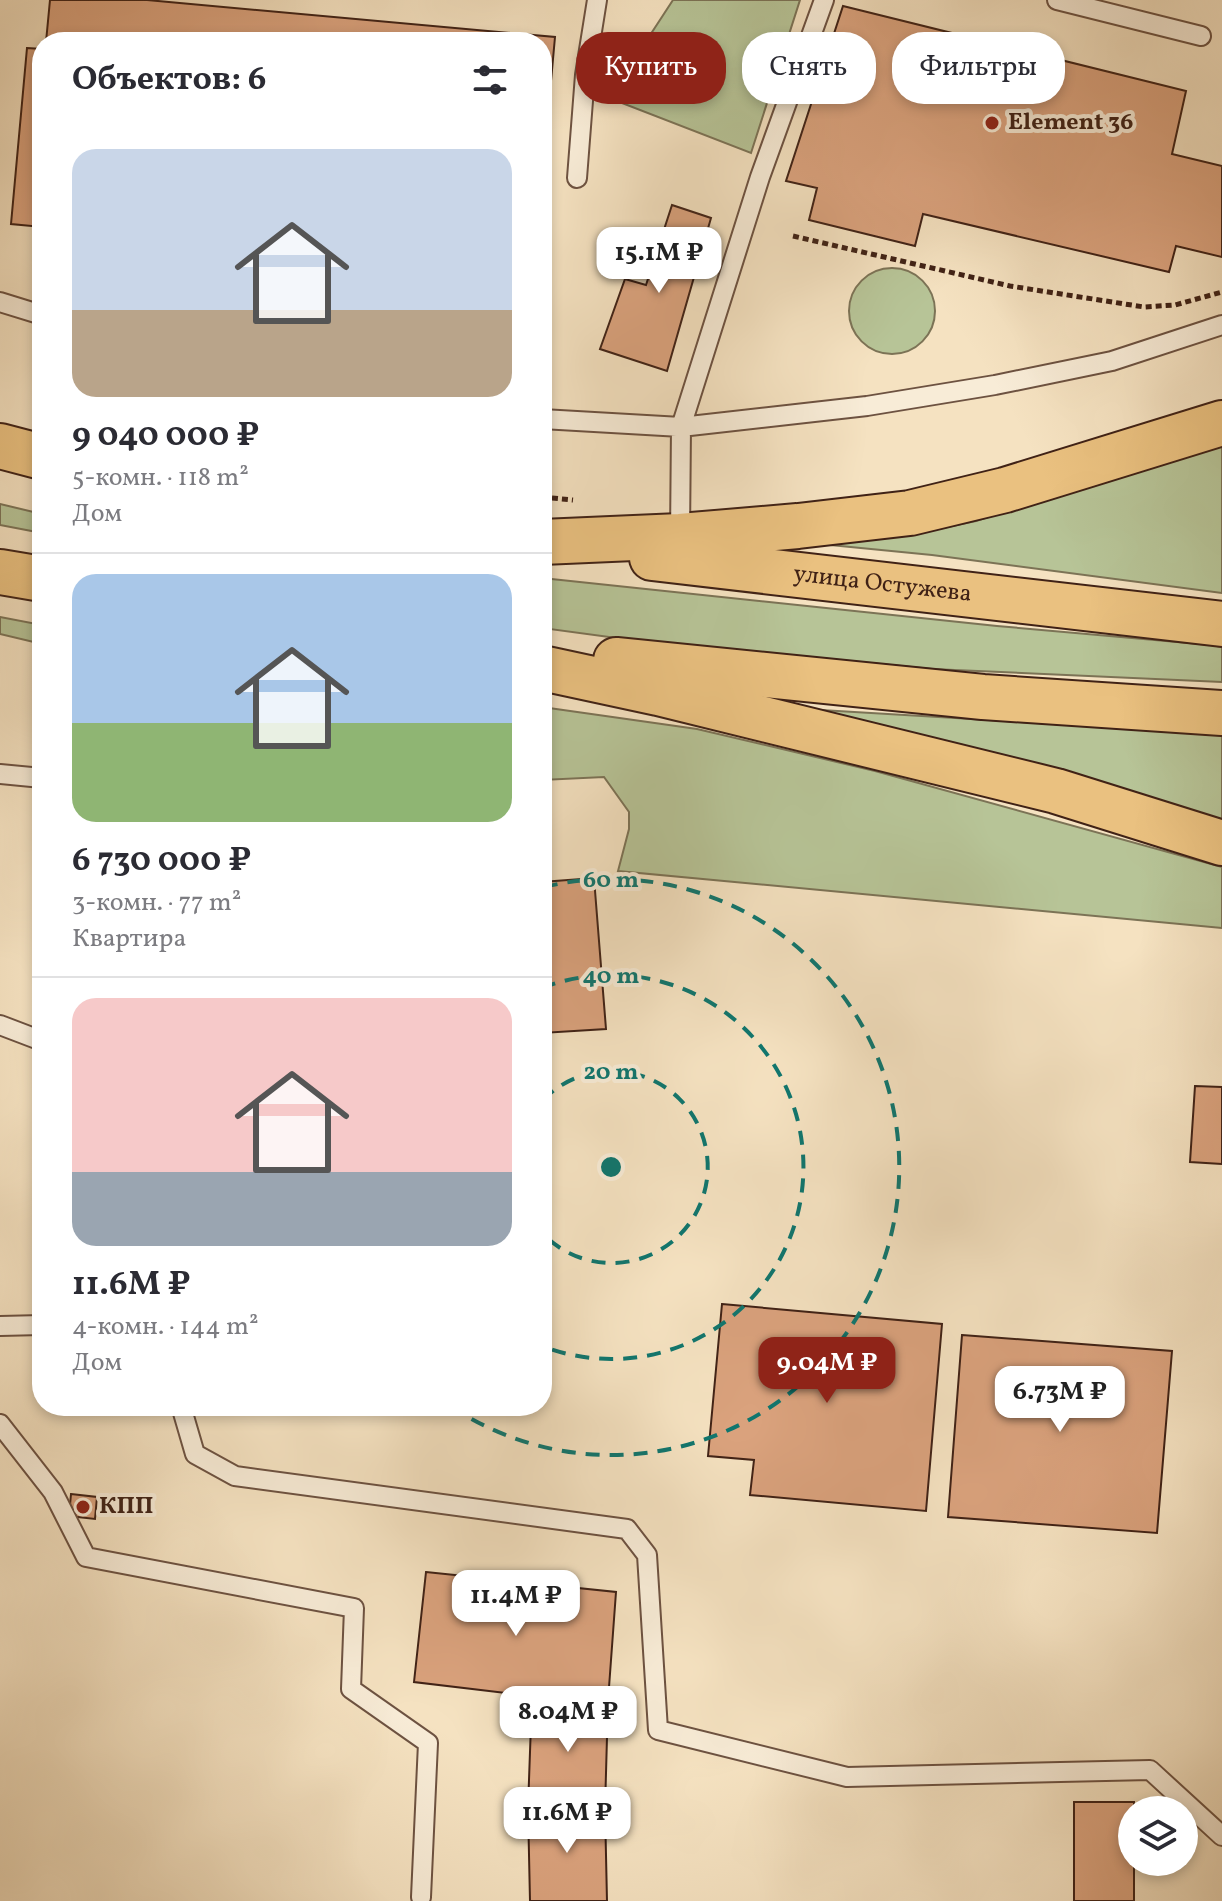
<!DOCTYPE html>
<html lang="ru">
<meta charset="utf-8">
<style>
:root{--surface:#fff;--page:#f7f7f7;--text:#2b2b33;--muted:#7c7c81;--line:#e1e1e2;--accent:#8f2418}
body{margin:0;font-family:Vollkorn,serif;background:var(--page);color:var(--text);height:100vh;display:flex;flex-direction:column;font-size:30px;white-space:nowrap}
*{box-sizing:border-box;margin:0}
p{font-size:26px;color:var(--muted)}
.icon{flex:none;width:44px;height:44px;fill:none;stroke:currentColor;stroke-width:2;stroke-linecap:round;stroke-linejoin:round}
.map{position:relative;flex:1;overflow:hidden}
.drawer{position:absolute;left:32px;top:32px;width:520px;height:1384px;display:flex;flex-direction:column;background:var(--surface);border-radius:32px;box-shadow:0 4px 12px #0003}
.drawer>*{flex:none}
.hud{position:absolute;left:576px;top:32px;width:526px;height:72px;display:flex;gap:16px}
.tools{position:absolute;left:1118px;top:1796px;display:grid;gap:16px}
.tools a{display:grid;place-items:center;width:80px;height:80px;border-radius:50%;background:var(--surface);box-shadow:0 4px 12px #0003;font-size:40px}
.price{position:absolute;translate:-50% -68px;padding:0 18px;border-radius:16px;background:#fff;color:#222;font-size:26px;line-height:52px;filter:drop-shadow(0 2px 4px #0008)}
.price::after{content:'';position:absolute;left:50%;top:48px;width:24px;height:18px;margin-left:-12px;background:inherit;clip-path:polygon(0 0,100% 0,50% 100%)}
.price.on{background:var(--accent);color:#fff}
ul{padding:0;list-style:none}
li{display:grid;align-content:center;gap:16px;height:424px;padding:0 40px}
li+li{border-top:2px solid var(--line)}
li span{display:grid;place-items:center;height:248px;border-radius:24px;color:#555}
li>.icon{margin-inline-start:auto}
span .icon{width:144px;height:144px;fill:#fffc;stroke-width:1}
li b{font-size:34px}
h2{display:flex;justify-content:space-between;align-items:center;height:96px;padding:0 40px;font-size:34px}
.pill{padding:0 28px;border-radius:32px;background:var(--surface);box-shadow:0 4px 12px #0003;font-size:28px;line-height:72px}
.pill.on{background:var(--accent);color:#fff}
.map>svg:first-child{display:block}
</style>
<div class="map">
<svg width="1222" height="1901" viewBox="0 0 1222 1901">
<rect width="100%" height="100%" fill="#f5e2c1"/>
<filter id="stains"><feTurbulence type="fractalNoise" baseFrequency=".0025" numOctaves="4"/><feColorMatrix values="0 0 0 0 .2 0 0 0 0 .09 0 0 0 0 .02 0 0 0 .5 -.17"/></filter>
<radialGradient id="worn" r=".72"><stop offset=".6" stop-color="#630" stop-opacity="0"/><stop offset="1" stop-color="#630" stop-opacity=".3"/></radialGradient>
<!-- green -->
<path fill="#b7c497" stroke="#7c7356" stroke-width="2" d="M673,0H800L751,153L609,98Z
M849 311a43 43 0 1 1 86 0a43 43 0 1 1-86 0Z
M1222,442V593L932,555L820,544L938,529L976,521Z
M0,504L42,514V533L0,525Z
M542,578L997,626L1211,645L1222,647V682L932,669L624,639L542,628Z
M0,617L42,625V644L0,634Z
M542,707L697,729L875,771L1222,867V928L618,871L629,829V812L604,777L542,780Z
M804,709L1222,734V820Z"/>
<!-- building -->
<path fill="#daa27d" stroke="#402216" stroke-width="2" d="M50,0H147L555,37L542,180V42H46Z
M843,6L1186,91L1172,154L1222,166V257L1176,246L1169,272L923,214L915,246L809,220L817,188L786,181Z
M27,48L42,49V227L11,224Z
M672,205L711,218L667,371L600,349L625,279L646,285Z
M594,878L606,1029L542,1033V882Z
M1195,1086L1222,1087V1164L1190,1162Z
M722,1304L942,1324L926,1511L750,1495L754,1460L708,1456Z
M962,1335L1172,1351L1157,1533L948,1517Z
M71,1494L97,1497L95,1519L69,1516Z
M426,1572L616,1592L608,1701L532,1696L414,1682Z
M532,1696L608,1701L605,1809L528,1808Z
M1074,1802H1134V1901H1074Z
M528,1808L605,1809L607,1901H530Z"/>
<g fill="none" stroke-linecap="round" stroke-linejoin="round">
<defs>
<path id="service" d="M1057,0L1201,36
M577,178L585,75L597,0
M0,302L42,315
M542,419L681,427L867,406L995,385L1112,361L1222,325
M680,536L681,427L760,177L824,0
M0,774L42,778
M0,1025L42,1041
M0,1326L42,1325
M181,1406L195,1454L235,1476L627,1529L647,1555L658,1730L847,1777L1150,1770L1222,1836
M0,1424L53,1492L86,1557L354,1608L351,1689L428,1743L421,1897"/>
<g id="primary">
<path d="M0,446L42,457"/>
<path d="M542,542L680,536L798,526L910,513L1005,490L1222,423"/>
<path id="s1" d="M652,558L1222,624"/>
<path d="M0,572L42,579"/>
<path d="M616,660L983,697L1222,713"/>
<path d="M542,668L658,693L1056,791L1222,843"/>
</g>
</defs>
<!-- service casing -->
<use href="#service" stroke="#6d5241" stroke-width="22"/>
<!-- primary casing -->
<use href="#primary" stroke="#402216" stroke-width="48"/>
<!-- path -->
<path stroke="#402216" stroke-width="5" stroke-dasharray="6 4" stroke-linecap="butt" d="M793,236L1010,286L1144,307L1175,305L1222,292
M542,497L573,500"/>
<!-- service -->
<use href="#service" stroke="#f8ecd7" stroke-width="18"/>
<!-- primary -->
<use href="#primary" stroke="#eac180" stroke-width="44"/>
</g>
<!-- distance rings -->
<g fill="none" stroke="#0f766e" stroke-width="4" stroke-dasharray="14 10">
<path d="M543 1100A96 96 0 1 1 543 1234"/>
<path d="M542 988A192 192 0 1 1 542 1346"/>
<path d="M544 887A288 288 0 1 1 452 1407"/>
</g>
<!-- markers -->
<g fill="#8f2418" stroke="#f8ecd7" stroke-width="3">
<circle cx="992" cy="123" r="8"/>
<circle cx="83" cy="1507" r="8"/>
</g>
<g text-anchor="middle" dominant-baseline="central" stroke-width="8" stroke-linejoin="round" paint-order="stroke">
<!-- poi labels -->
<g font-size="24" font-weight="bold" fill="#402216" stroke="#f8ecd7" text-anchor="start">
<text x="1008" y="123">Element 36</text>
<text x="99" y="1507">КПП</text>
</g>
<!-- street labels -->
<g font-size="24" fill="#402216" stroke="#f8ecd7">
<text stroke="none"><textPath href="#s1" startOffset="232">улица Остужева</textPath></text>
</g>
</g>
<circle cx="611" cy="1167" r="12" fill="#0f766e" stroke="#f8ecd7" stroke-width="4"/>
<g font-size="24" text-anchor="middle" font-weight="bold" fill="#0f766e" stroke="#f8ecd7" stroke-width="8" stroke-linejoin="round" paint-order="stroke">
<text x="611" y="887">60 m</text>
<text x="611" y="983">40 m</text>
<text x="611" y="1079">20 m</text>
</g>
<rect width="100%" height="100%" filter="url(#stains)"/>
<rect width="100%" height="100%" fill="url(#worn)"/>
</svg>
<div class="tools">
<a><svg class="icon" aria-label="layers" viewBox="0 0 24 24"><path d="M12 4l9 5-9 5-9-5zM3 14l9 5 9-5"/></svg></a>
</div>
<b class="price" style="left:659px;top:295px">15.1M ₽</b>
<b class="price on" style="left:827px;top:1405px">9.04M ₽</b>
<b class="price" style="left:1060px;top:1434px">6.73M ₽</b>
<b class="price" style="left:516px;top:1638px">11.4M ₽</b>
<b class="price" style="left:568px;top:1754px">8.04M ₽</b>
<b class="price" style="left:567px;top:1855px">11.6M ₽</b>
<div class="hud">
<a class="pill on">Купить</a>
<a class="pill">Снять</a>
<a class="pill">Фильтры</a>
</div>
<section class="drawer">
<h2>Объектов: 6<svg class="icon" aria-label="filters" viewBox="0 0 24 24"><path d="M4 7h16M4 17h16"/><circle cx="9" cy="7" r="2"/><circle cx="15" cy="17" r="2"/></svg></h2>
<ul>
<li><span style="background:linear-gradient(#c9d6e8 65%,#b9a48a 0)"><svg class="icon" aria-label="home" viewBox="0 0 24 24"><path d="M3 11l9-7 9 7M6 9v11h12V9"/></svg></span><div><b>9 040 000 ₽</b><p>5-комн. · 118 m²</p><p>Дом</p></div></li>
<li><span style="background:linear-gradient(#a9c7e8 60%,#8fb573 0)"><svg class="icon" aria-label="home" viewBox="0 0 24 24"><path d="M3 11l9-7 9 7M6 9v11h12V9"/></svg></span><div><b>6 730 000 ₽</b><p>3-комн. · 77 m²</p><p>Квартира</p></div></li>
<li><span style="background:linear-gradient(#f6c9c9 70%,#9aa5b1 0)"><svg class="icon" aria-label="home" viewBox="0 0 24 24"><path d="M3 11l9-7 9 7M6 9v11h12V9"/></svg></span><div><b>11.6M ₽</b><p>4-комн. · 144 m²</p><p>Дом</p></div></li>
</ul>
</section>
</div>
